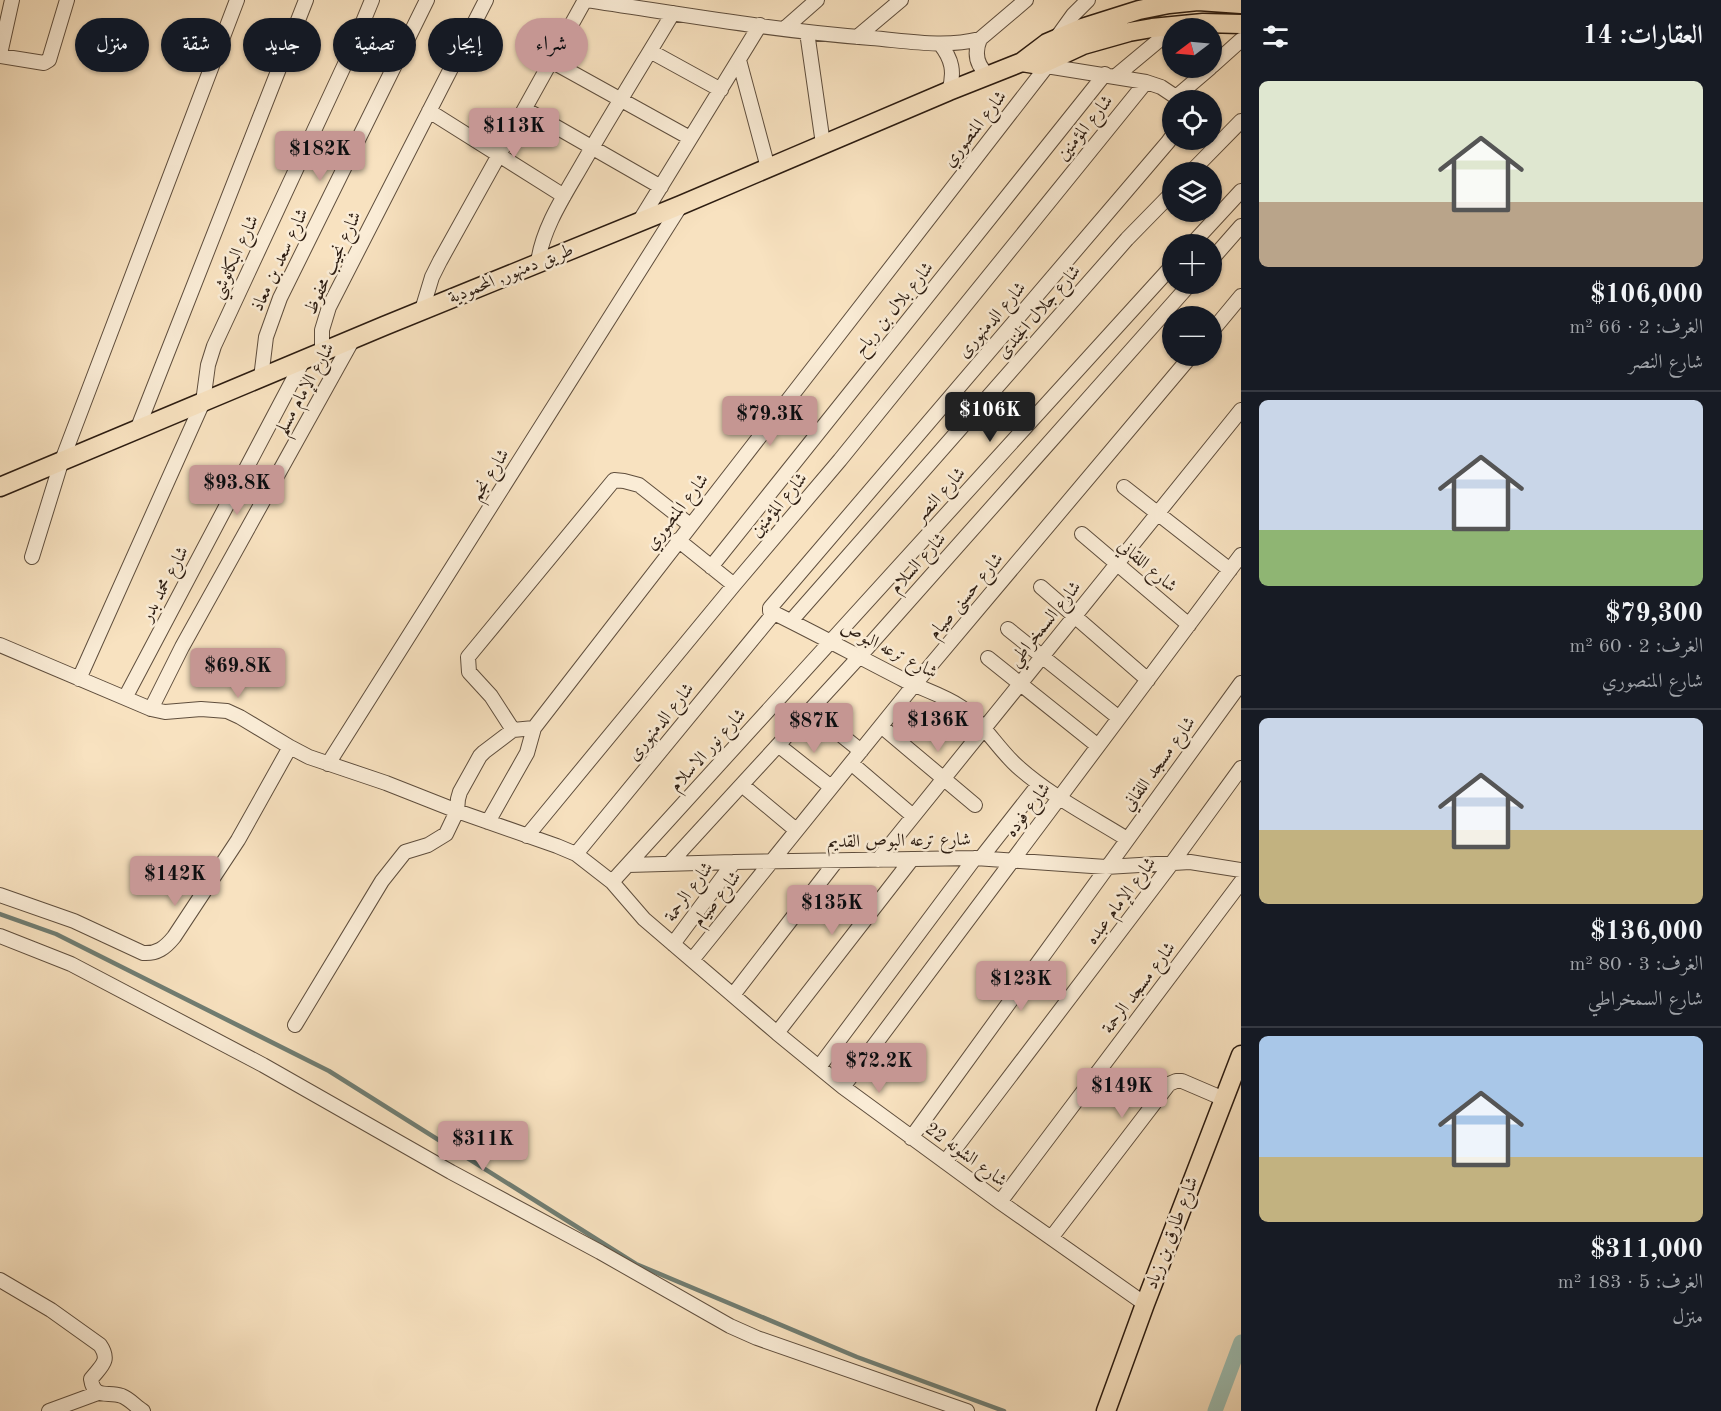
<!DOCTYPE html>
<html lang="ar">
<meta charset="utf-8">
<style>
:root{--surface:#171b24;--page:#242831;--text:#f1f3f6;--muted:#9ea1a6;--line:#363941;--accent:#c59692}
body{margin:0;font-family:"Old Standard TT",Amiri,serif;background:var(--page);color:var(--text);direction:rtl;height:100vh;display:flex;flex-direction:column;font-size:22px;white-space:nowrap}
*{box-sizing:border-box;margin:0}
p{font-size:20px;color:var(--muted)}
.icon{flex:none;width:33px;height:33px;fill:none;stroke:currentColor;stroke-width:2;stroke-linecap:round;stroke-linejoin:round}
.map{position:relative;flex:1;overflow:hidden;direction:ltr}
.details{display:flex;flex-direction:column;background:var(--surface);width:480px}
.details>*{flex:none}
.top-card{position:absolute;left:18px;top:18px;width:570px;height:54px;direction:rtl;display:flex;gap:12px}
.needle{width:39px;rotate:254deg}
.buttons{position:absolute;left:1162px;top:18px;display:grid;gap:12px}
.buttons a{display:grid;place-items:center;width:60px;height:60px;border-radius:50%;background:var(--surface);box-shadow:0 2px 4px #0004;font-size:30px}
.price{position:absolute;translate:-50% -51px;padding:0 14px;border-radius:6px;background:var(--accent);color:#111;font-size:20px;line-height:39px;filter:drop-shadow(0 2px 3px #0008)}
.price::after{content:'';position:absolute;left:50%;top:36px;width:18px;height:14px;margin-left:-9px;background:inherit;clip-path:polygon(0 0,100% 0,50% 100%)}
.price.on{background:#222;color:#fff}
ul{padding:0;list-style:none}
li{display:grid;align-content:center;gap:12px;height:318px;padding:0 18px}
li+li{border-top:2px solid var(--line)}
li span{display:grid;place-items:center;height:186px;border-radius:9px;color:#555}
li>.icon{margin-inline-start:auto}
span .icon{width:108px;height:108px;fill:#fffc;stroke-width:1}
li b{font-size:26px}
h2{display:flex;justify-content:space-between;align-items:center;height:72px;padding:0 18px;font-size:26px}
.pill{padding:0 21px;border-radius:27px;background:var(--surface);box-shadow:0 2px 4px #0004;font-size:21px;line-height:54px}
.pill.on{background:var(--accent);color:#111}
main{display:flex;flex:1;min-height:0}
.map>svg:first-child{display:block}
</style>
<main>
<section class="details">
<h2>العقارات: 14<svg class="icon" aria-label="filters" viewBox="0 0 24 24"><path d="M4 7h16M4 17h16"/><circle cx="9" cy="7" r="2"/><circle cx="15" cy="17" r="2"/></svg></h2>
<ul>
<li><span style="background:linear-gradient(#dfe7d0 65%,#b9a48a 0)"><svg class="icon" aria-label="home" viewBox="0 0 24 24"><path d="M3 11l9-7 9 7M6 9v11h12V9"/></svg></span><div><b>$106,000</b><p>الغرف: 2 · 66 m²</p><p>شارع النصر</p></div></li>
<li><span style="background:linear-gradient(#c9d6e8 70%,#8fb573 0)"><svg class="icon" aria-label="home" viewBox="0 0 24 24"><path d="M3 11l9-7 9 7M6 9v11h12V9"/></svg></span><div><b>$79,300</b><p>الغرف: 2 · 60 m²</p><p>شارع المنصوري</p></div></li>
<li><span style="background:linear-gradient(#c9d6e8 60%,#c2b280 0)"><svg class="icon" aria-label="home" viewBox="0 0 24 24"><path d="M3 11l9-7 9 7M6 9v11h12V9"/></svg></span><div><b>$136,000</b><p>الغرف: 3 · 80 m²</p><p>شارع السمخراطي</p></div></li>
<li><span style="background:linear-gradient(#a9c7e8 65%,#c2b280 0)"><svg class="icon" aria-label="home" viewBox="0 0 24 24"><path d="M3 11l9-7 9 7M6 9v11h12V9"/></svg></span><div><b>$311,000</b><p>الغرف: 5 · 183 m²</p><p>منزل</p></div></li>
</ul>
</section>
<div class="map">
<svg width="1241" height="1411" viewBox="0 0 1241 1411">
<rect width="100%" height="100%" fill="#f8e2c0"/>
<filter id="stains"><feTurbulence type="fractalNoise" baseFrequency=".00333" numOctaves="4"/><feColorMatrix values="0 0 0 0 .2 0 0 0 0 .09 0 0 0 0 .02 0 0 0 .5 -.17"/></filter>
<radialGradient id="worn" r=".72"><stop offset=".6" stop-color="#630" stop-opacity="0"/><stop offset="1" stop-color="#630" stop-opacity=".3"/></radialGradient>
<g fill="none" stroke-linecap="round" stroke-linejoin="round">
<!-- stream -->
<path stroke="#707d72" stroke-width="4.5" d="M0,914L56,934L329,1071L636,1264L857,1357L1004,1411"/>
<!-- canal -->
<path stroke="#9dbeb2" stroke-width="15" d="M1215,1411L1241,1342"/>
<defs>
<path id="minor" d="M586,0C681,14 776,31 871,38C908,41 944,48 980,39
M784,29L817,0
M807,32L823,144
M857,37L901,0
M1055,40L1073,15L1088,0
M940,44C952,59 955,72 949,91
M650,51L721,90
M0,54L12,0
M0,56L44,63L49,60L67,0
M739,60L768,168
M551,61L690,138
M1040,65L1146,82L1161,87L1176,97
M1212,66L1241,40
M988,75C976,65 974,53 980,39L1026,0
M1116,76L1176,26
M1176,97L1210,68
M525,109L661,187
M429,111L564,196
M1191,172L1241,121
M639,222L760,25
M1192,244L1241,191
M1212,259L1241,226
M538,263C542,228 566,193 583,163C612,113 643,63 673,13
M422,310L432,277L440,261L585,0
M1212,331L1241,296
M322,352V330L329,307L486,0
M261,378L266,337L280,298L427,0
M137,430L306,0
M1124,487L1230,570
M1082,534L1189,625
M678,540L734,585
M32,557L61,463L237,0
M711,567L1105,74
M1041,587L1148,680
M791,621L1127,239L1173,192
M1008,629L1119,718
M0,645L151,709L165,712L201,709L227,711L240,717L290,747L309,757L386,783L457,811L557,846L576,854L612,882L644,919L777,1033L843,1087L1000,1202L1145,1304
M988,658L1098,746
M79,679L203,402L208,365L214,346L351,51L372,0
M125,698L304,359
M151,709L182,647L353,339
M810,710L861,751
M881,726L975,805
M513,730L491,696L469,672L468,657L614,480L624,481L639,485L690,525
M778,745L831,787
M851,763L913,816
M328,764L681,205
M742,785L796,830
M488,822L527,753L534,728L1047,66
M527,836L734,585L840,460L1146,82
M1127,839C1090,816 1049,795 1017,766C997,748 983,722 961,707C943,695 922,689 904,680C859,657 815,633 770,611V608L1168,142L1173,135
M576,854L774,613
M981,858L1039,784
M878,860L1241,410
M669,864L859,657L1190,284
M628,865L734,862L975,858L1106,867L1190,862L1241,870
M612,882L1173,265
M0,895L74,921L143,953C157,954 165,948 174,937L238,840L290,747
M0,936L71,964L263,1065L451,1172L600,1252L730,1326L757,1338L967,1411
M673,944L734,862
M692,960L914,685L1191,356
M733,995L837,860
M295,1025L382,881L405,852L428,845L446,834L457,811L458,799L460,792L480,756L484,752L513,730L534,728
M777,1033L912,859
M819,1067L975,858
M843,1087L1241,555
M911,1138L1241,683
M945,1162L1172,863L1241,768
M1000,1202L1241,882
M1051,1238L1169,1084L1176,1081H1182L1224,1099
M0,1280L51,1310L100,1345C111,1361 101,1366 91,1379C94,1400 107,1391 122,1396C130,1399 136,1407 143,1411
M49,1411L98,1393"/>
<path id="major" d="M1022,62L1040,65L1083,45L1129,32L1152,28L1203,23L1241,24
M0,487L384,326L681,205L949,91L1022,62L1047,43L1082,28L1139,10L1169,4L1198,1L1241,4
M1106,1411L1145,1304L1241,1055"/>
</defs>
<!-- minor casing -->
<use href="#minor" stroke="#5f4e3d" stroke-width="16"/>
<!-- major casing -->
<use href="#major" stroke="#2c1c11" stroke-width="21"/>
<!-- minor -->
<use href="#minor" stroke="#faecd6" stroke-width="14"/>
<!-- major -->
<use href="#major" stroke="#f8e2c0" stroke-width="18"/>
</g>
<g text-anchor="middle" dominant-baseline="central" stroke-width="5" stroke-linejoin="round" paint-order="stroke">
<!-- street labels -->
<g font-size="18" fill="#2c1c11" stroke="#faecd6">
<text transform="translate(1085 128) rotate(-51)">شارع المؤمنين</text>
<text transform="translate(975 129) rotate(-52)">شارع المنصوري</text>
<text transform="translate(235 257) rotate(-65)">شارع البكاتوشي</text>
<text transform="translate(280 260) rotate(-65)">شارع سعد بن معاذ</text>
<text transform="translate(333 263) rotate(-65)">شارع نجيب محفوظ</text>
<text transform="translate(511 274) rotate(-22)">طريق دمنهور, المحمودية</text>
<text transform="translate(894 309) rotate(-51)">شارع بلال بن رباح</text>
<text transform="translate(1039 312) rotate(-49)">شارع جلال الجندى</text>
<text transform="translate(992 320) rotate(-49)">شارع الدمنهورى</text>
<text transform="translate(305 389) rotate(-61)">شارع الإمام مسلم</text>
<text transform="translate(490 475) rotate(-58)">شارع نجم</text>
<text transform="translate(940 495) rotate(-48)">شارع النصر</text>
<text transform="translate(779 505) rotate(-50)">شارع المؤمنين</text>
<text transform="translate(677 512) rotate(-52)">شارع المنصوري</text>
<text transform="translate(918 563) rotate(-48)">شارع السلام</text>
<text transform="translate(1147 566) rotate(40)">شارع اللقاني</text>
<text transform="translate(165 584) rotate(-62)">شارع محمد بدر</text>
<text transform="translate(966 596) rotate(-50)">شارع حسنى صيام</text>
<text transform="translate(1045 624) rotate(-51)">شارع السمخراطي</text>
<text transform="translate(889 650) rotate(27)">شارع ترعه البوص</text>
<text transform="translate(661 722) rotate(-51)">شارع الدمنهورى</text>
<text transform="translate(708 750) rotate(-48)">شارع نور الاسلام</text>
<text transform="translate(1159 764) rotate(-54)">شارع مسجد اللقاني</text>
<text transform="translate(1028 810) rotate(-53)">شارع فوده</text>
<text transform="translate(899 841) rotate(-1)">شارع ترعه البوص القديم</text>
<text transform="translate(689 892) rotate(-54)">شارع الرحمة</text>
<text transform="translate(717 899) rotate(-51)">شارع صيام</text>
<text transform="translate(1121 901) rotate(-53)">شارع الإمام عبده</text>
<text transform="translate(1139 988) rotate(-53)">شارع مسجد الرحمة</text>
<text transform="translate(966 1155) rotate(36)">شارع الشونه 22</text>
<text transform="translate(1172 1233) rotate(-69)">شارع طارق بن زياد</text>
</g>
</g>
<rect width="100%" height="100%" filter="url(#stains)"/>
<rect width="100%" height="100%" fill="url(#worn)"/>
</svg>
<div class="buttons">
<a><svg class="needle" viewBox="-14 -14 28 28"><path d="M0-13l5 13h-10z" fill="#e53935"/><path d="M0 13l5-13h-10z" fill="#9ea1a6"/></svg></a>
<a><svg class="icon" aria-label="locate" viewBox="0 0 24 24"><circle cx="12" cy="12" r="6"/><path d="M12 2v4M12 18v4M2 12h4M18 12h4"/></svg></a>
<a><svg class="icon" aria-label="layers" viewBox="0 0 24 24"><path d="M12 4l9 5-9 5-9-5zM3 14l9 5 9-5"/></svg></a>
<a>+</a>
<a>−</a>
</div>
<b class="price" style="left:514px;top:159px">$113K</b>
<b class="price" style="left:320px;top:182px">$182K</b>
<b class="price on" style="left:990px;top:443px">$106K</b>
<b class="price" style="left:770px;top:447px">$79.3K</b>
<b class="price" style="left:237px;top:516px">$93.8K</b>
<b class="price" style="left:238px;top:699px">$69.8K</b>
<b class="price" style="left:938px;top:753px">$136K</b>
<b class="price" style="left:814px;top:754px">$87K</b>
<b class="price" style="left:175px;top:907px">$142K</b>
<b class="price" style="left:832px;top:936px">$135K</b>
<b class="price" style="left:1021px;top:1012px">$123K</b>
<b class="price" style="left:879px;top:1094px">$72.2K</b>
<b class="price" style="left:1122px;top:1119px">$149K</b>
<b class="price" style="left:483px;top:1172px">$311K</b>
<div class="top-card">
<a class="pill on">شراء</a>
<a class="pill">إيجار</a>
<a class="pill">تصفية</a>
<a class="pill">جديد</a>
<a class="pill">شقة</a>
<a class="pill">منزل</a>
</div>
</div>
</main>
